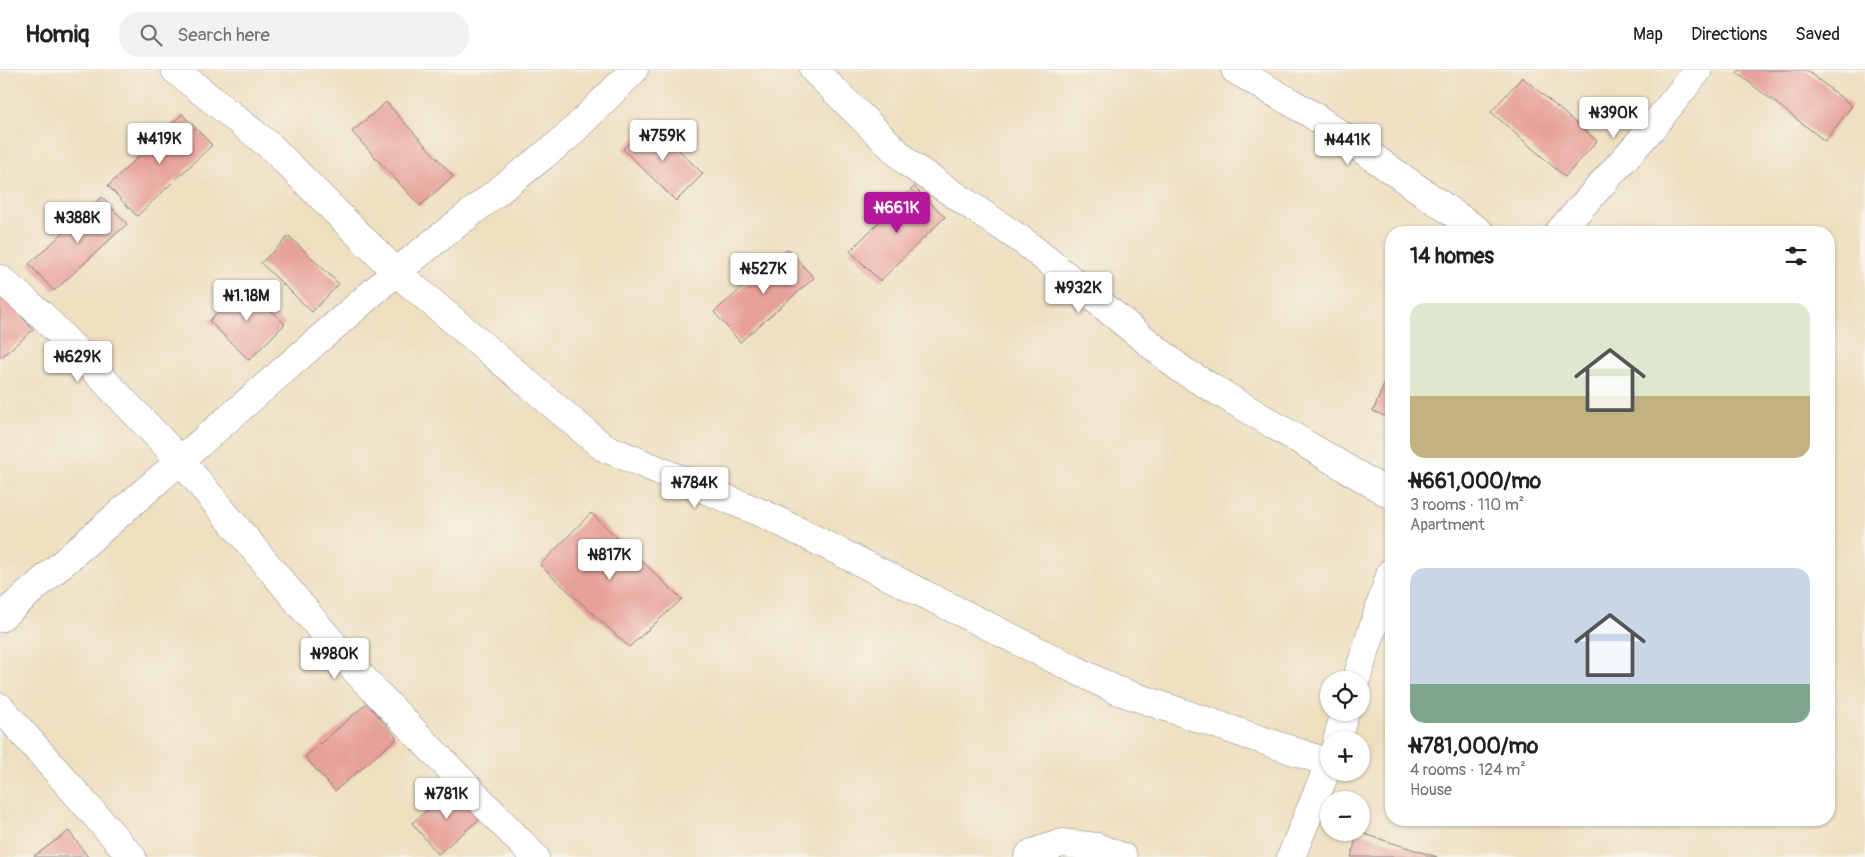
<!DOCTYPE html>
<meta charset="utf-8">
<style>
:root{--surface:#fff;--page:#f2f2f2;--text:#202124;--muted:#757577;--line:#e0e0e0;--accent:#b5179e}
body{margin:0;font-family:Pangolin,sans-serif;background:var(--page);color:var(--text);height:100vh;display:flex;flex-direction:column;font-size:19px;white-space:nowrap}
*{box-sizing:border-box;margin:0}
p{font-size:16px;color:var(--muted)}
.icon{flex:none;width:28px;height:28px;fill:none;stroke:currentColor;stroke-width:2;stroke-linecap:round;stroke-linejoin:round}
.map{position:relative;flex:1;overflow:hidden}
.side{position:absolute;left:1385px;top:156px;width:450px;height:600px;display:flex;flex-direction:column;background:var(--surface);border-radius:20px;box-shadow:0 1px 4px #0004}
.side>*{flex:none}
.tools{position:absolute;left:1320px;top:601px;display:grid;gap:10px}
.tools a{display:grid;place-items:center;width:50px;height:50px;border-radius:50%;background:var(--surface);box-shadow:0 1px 4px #0004;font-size:25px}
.price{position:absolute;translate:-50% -42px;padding:0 11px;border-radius:5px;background:#fff;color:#222;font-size:16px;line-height:32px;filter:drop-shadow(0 1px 2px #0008)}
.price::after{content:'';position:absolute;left:50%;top:30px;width:15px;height:11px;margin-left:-8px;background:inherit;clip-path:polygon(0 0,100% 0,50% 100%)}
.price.current{background:var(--accent);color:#fff}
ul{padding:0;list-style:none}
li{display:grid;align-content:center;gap:10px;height:265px;padding:0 25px}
li span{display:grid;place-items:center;height:155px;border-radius:15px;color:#555}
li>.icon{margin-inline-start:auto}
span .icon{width:90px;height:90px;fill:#fffc;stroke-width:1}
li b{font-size:21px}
h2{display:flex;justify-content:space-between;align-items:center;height:60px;padding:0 25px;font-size:21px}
header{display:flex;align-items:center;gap:30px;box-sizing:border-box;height:70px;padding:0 25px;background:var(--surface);border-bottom:1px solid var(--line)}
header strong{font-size:24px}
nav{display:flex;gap:28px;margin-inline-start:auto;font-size:18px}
.search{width:350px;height:45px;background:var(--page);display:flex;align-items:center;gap:12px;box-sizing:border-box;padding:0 18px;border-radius:20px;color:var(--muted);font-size:19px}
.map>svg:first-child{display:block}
</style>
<header>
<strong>Homiq</strong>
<div class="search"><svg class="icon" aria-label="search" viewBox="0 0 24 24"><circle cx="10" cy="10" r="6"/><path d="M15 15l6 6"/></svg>Search here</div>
<nav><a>Map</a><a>Directions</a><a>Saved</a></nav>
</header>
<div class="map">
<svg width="1865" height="787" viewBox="0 0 1865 787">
<rect width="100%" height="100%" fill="#f7f3e8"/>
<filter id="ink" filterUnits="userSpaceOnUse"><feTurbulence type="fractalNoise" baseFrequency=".02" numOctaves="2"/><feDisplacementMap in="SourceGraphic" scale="10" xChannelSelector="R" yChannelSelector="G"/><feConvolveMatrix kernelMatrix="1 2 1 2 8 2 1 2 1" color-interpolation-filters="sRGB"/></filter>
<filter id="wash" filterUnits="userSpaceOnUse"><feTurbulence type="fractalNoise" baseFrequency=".0096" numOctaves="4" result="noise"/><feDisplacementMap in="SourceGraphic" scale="20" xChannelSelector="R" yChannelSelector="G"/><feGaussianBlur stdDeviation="1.12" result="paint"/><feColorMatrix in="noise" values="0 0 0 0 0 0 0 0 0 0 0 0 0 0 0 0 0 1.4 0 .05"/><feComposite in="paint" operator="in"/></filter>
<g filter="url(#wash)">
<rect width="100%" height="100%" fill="#eedfbf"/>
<g id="blocks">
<!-- building -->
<path fill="#e7a099" d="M1740,0H1806L1852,36L1825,71L1737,3Z
M1522,7L1597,71L1565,107L1491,42Z
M386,32L453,106L420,136L352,62Z
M182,44L212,75L137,146L108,116Z
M650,52L703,104L676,131L623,79Z
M914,117L945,147L880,211L850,181Z
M102,127L127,154L54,221L29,194Z
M289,166L339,214L312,242L261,193Z
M788,179L814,208L740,272L714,242Z
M245,215L285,254L249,290L209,251Z
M1,222L33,260L0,288V223Z
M1391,298V349L1373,341Z
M591,443L682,529L629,577L540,495Z
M367,633L397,668L335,721L305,687Z
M456,716L482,747L438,784L412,753Z
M69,761L88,787H33Z
M1358,762L1437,787H1351Z"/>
</g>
</g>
<g filter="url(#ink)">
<use href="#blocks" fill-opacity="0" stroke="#88807d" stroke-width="1"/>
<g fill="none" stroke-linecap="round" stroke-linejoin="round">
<defs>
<path id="street" d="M175,0L270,76L396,202L603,377L766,445L1116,620L1329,693
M814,0L909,94L1026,173L1182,300L1391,425
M1235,0L1311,44L1480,162
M1559,162L1651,59L1698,0
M0,209L42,245L181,391L354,599L535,787
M0,548L396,202L566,68L634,0
M1356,610L1391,502
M0,637L132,787
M1337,670L1345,642
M1028,787L1030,784L1062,773L1097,777L1123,787
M1291,787L1329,694"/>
</defs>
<!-- street casing -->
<use href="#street" stroke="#88807d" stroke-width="29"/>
<!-- street -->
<use href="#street" stroke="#fff" stroke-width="28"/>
</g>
</g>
</svg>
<div class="tools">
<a><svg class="icon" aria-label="locate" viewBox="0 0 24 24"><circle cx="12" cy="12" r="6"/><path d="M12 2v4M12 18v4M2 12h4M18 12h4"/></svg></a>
<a>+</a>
<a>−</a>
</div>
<b class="price" style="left:1614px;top:69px">₦390K</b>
<b class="price" style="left:663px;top:92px">₦759K</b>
<b class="price" style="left:160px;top:95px">₦419K</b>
<b class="price" style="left:1348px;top:96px">₦441K</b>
<b class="price current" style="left:897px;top:164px">₦661K</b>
<b class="price" style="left:78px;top:174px">₦388K</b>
<b class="price" style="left:764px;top:225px">₦527K</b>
<b class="price" style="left:1079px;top:244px">₦932K</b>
<b class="price" style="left:247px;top:252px">₦1.18M</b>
<b class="price" style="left:78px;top:313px">₦629K</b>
<b class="price" style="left:695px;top:439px">₦784K</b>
<b class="price" style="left:610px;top:511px">₦817K</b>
<b class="price" style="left:335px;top:610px">₦980K</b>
<b class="price" style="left:447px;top:750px">₦781K</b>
<section class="side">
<h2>14 homes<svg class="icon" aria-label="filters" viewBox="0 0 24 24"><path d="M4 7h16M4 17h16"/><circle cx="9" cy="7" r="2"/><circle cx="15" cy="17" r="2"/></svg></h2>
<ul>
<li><span style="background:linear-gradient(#dfe7d0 60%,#c2b280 0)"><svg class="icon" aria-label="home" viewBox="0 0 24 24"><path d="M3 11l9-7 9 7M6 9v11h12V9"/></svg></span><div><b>₦661,000/mo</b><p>3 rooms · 110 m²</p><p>Apartment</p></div></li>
<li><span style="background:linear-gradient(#c9d6e8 75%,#7fa58c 0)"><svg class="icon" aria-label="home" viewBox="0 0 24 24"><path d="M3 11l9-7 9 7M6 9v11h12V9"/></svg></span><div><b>₦781,000/mo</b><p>4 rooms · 124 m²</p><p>House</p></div></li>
</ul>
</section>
</div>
